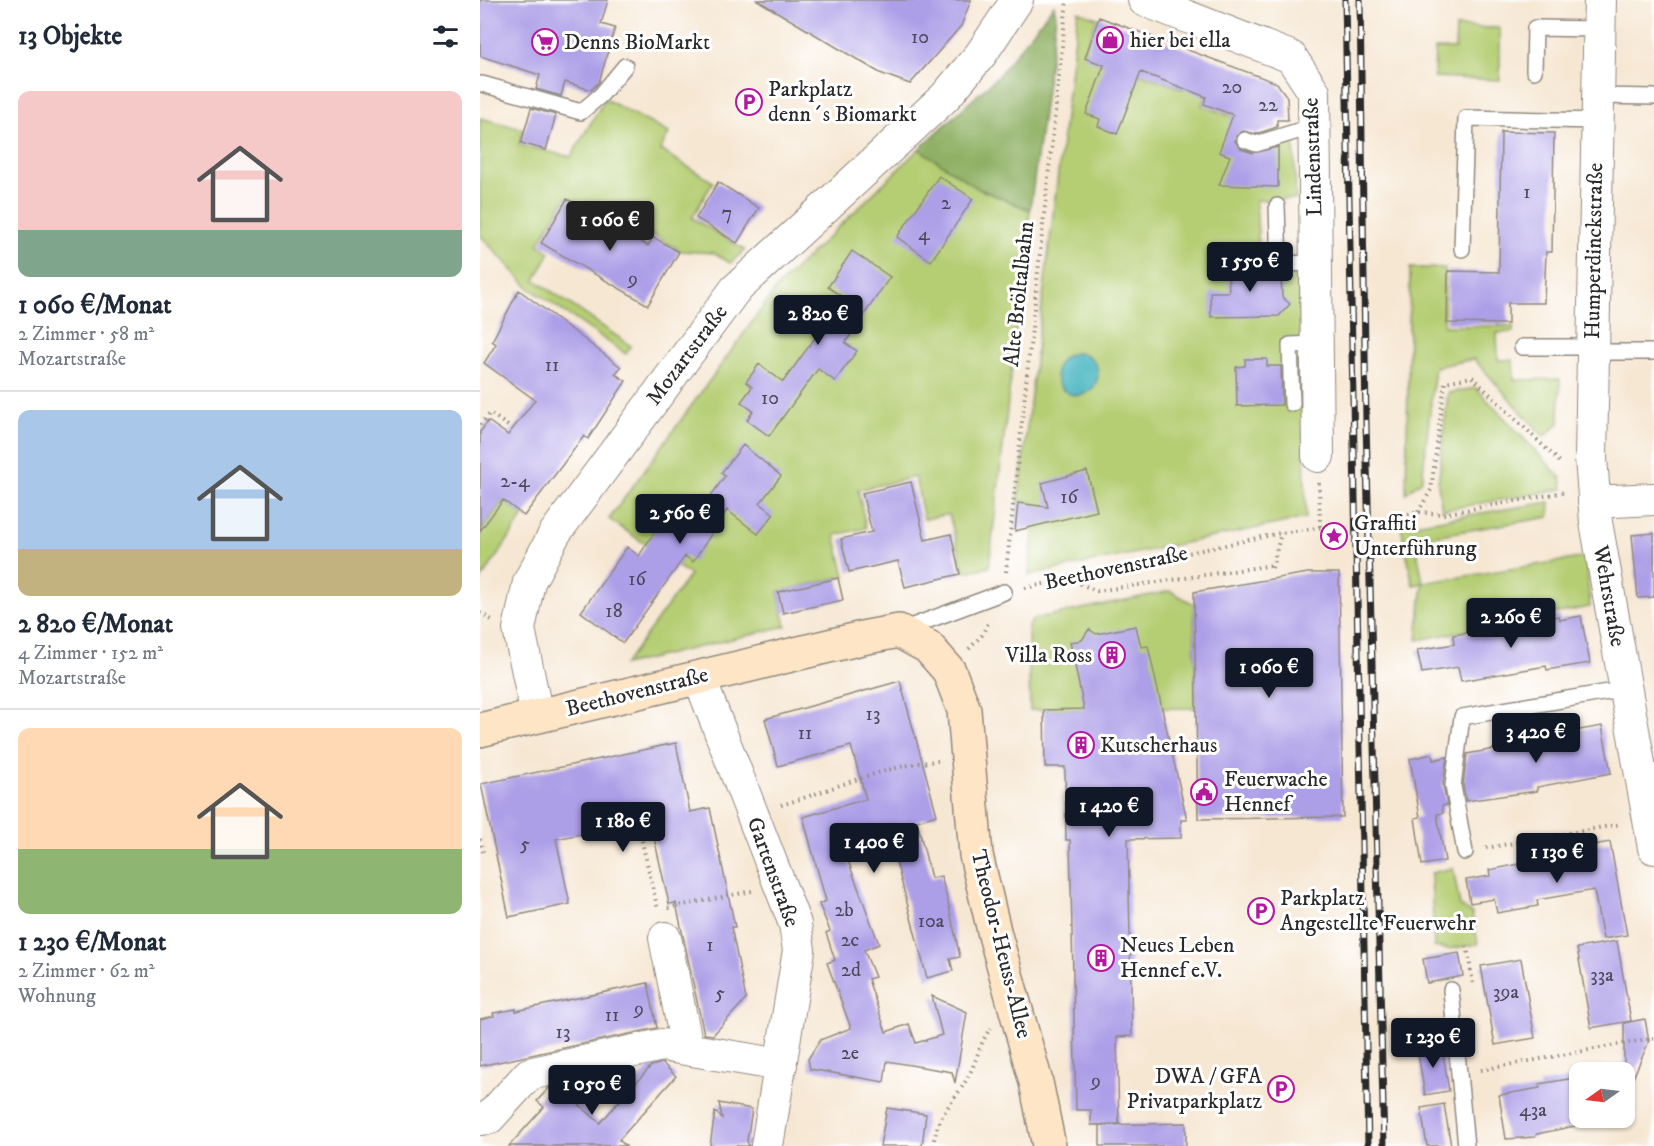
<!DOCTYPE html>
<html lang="de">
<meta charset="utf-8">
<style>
:root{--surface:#fff;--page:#f2f2f3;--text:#1f2937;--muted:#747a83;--line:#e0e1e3;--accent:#111827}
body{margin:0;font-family:"IM FELL DW Pica",serif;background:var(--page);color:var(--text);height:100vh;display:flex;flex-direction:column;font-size:22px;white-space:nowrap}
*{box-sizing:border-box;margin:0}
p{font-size:20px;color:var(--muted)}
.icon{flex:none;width:33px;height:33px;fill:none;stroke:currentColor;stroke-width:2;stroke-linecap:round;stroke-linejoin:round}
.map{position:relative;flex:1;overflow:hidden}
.details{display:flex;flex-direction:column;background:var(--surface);width:480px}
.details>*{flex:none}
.needle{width:39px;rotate:256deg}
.buttons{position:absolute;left:1089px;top:1062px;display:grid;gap:12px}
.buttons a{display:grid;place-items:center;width:66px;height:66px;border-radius:12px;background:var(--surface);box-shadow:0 2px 4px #0004;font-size:30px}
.price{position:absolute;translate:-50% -51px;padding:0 14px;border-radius:6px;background:var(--accent);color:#fff;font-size:20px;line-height:39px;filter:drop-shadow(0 2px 3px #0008)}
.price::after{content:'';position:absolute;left:50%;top:36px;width:18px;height:14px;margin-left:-9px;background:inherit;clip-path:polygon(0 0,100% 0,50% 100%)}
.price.active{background:#222;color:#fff}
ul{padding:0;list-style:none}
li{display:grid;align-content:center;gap:12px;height:318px;padding:0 18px}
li+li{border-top:2px solid var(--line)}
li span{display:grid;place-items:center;height:186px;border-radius:12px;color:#555}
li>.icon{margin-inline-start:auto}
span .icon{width:108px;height:108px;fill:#fffc;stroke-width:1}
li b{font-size:26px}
h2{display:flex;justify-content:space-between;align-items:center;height:72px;padding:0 18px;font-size:26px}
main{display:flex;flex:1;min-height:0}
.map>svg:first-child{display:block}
</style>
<main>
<section class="details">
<h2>13 Objekte<svg class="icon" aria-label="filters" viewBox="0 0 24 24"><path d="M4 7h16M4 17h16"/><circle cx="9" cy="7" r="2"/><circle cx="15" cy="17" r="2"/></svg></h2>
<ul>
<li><span style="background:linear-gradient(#f6c9c9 75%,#7fa58c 0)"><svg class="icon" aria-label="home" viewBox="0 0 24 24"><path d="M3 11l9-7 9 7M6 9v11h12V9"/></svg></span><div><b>1 060 €/Monat</b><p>2 Zimmer · 58 m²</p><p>Mozartstraße</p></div></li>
<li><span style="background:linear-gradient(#a9c7e8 75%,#c2b280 0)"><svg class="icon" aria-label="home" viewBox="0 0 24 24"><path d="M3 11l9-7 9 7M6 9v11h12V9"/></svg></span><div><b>2 820 €/Monat</b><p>4 Zimmer · 152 m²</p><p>Mozartstraße</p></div></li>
<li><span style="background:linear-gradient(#ffd9b3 65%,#8fb573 0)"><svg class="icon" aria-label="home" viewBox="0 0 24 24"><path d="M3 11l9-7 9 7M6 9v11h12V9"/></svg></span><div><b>1 230 €/Monat</b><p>2 Zimmer · 62 m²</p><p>Wohnung</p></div></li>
</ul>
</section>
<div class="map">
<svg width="1174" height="1146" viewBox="0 0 1174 1146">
<rect width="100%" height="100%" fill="#fff"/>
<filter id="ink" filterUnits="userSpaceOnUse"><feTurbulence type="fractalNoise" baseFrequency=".0167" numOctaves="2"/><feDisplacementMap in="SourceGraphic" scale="12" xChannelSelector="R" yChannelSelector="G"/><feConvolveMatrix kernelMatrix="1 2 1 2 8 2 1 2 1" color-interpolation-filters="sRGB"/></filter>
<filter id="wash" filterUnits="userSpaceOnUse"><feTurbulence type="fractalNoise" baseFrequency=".008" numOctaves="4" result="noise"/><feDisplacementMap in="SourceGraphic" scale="24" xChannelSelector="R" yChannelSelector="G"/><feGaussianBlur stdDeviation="1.35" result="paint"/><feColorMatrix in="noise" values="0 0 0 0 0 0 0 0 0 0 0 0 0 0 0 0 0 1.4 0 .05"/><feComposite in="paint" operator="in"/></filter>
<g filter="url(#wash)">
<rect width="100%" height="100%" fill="#f6e7d3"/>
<!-- green -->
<path fill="#b5ce73" stroke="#707c4f" stroke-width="1.5" d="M598,11L617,18L604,53L703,89L716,56L737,63L722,105L761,120L751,148L768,156L814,142L816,199L776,200L780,272L819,271L826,518L549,575L555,503L538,501Z
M976,27L1020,28V80L954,77L955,49H975Z
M125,99L189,133L180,150L233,182L212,218L265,250L250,263L234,253L201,251L172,234L167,242L86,197L58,244L70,252L55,280L151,346L146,354L49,288L0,235V118L43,129L39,145L91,157Z
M439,149L499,189L550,210L509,567L484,572L469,514L444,519L435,477L378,490L386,528L355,535L365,576L298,592L306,626L144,665L210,575L129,519L299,285Z
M930,268H965L964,326H1033V332L1017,333L1018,360H1033L1034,380L1080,379L1079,423L1064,437L994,359L955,367L942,480L926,493Z
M996,388L1081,478L1083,489L962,510L958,485L968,393Z
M23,500L44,516L0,581V532Z
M1070,502L1069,517L935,539L943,583L1106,557L1110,607L937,640L943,583L933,585L921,526Z
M690,591L714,604L716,708L550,710L548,627L553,619Z
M973,868L980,906L992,914L998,944L969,949L954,947L951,873Z"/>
<!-- forest -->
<path fill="#90b165" stroke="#5e6e48" stroke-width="1.5" d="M574,5L576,16L550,210L499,189L439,149L517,77Z"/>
<!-- water -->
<path fill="#47b5c1" stroke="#397076" stroke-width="1.5" d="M576 374a21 21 0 1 1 42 0a21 21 0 1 1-42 0Z"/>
<g id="blocks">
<!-- building -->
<path fill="#ac9ee7" d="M0,0H128L121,24L135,28L119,82L111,90L85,82L81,96L56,89L60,75L0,56Z
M277,0H491L481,26L430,84L400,73Z
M619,17L797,83L807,97L808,120H797V127L776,134L763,131L756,136L755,141L761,149L773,153L798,147V187L739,185L750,156L739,152L753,115L724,104L726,97L661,72L637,134L618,126L620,119L606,114L624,65L605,58Z
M51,108L76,115L66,150L41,143Z
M1021,132L1074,133L1072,252H1066L1064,303H1028V324L967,323L968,271L1019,272Z
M459,176L493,199L451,261L417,237Z
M238,182L279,208L257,243L216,218Z
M87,199L168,246L173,237L199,252L168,305L61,243Z
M372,251L410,277L365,343L377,351L355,381L338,369L289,436L267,420L273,411L261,402L272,387L266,382L279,364L303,382L364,298L348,287Z
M788,263L789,271L801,274L802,297L810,304L799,316L731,317L730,292H749L748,272H753L752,265Z
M39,290L141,367L135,374L146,381L108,439L104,436L44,516L23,500L0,531V432L8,421L28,435L55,400L4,363L16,344L12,341Z
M765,359H787V366H801L802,405L757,406L756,367L765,366Z
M263,445L301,476L280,503L294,514L278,534L247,510L213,562L205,556L143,643L101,612L147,547L159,556L193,503L216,517L245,476L241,473Z
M607,471L617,511L535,531L538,503L568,507L562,483Z
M431,482L445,540L471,534L480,574L425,587L418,561L369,572L361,539L392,532L382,493Z
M1174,533V597L1158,598L1152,535Z
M828,573H859L863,817L718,819L714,592Z
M358,578L363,600L303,613L298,592Z
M1079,616L1080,620L1101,616L1110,663L1067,670L1066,666L981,681L978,667L942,673L937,650L974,644L973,635Z
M656,626L661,647L668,646L707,820H701V838L648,839L652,1036L637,1037L639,1124L611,1125V1110H596L590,840H586L585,767H565L564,710L604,709L590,642L602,640L609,629L616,634Z
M420,681L457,815L437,821L451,878L461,876L468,902L480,957L470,959L473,971L447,978L412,846L367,858L399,944L384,950L395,977L388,979L406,1032L429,1024L436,1043L462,1035L452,996L487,1012L475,1083L472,1072L407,1061L404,1082L330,1069L328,1059L340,1040L371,1028L347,963L355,960L346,933L350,931L339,904L346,901L323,817L386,799L371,746L298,766L285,719Z
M1122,726L1131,773L1057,787V791L986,801L983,786L987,754L1049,743L1048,739Z
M196,743L210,812L230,808L255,927H251L266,999L233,1035L224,1034L196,903L189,904L170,820L76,839L90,904L29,917L1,784Z
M952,754L953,760L967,757L963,785L967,805L962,806L963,813L957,814L965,861L942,865L935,818L940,817L930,759Z
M1130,842L1147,935L1123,939L1114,890L1057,900L1058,906L1017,913L1014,899L990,903L986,880L1010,876L1009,870L1050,862L1049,856Z
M1137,941L1151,1021L1111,1028L1097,948Z
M979,953L983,976L947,983L943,959Z
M1041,959L1055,1038L1015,1045L1001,966Z
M168,983L177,1028L0,1066V1019L14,1016L13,1013L36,1009V1011Z
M1165,1019L1169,1041L1144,1099V1023Z
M961,1042L969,1091L945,1095L937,1047Z
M182,1063L196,1076L139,1140L146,1146H29L64,1107L57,1101L69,1088L78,1086L120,1123L171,1066Z
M1100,1077V1125L1057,1134L1055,1137L1026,1139L1019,1095L1060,1088L1059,1084Z
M239,1103L272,1109L267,1141L269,1146H230L235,1112L242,1118Z
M964,1104L971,1146H947L941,1108Z
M407,1108L446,1114L442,1146H400Z
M706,1123V1146H620V1125Z"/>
</g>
</g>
<g filter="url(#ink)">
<use href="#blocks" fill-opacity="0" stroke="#90897f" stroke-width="1.5"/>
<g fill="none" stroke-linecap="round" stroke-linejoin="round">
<defs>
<path id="lane" d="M1054,71L1055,28L1119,29
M2,84L101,112L121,95L145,66
M1118,96L1174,97
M765,140L776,144L834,126
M797,206L799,264L835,263
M982,249L986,118L1117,121
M1042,347H1113
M1113,352H1174
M812,404L810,345L836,344
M422,630L524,592
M985,852L973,786L982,717L1146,689
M971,990L986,1146"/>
<path id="street" d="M664,0L811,57L834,92L838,456
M1120,0L1111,458L1116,522L1174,848
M1114,502L1174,499
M219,677L315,924L319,950L287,1146
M57,716L39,629L49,582L75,533L255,290L465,97L501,54L537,0
M185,938L207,1047
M0,1119L9,1118L49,1074L182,1045L301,1065"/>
<path id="secondary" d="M0,730L382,638L419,631L448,647L469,671L484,710L496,855L515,935L556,1082L569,1146"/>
</defs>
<!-- lane casing -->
<use href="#lane" stroke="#90897f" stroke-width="18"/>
<!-- street casing -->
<use href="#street" stroke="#90897f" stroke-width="34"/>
<!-- secondary casing -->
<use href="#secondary" stroke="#90897f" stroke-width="36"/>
<!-- path -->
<path stroke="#90897f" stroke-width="4" stroke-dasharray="1.5 4.5" stroke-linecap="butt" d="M0,425L10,413L28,426
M839,483L840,528
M938,512L951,490L965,382L992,377L1081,463
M922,516L938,512L963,514L1086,492
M792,568L801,533
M526,572L587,0
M589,579L617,591L793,565
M545,588L801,533L859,525
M0,613L12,620
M489,649L502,635L509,621
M301,805C352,790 405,765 458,761
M159,829L178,910
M0,839L3,852
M1006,848L1141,824
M188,908L272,891
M987,946L993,984
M1001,1070L1174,1038
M453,1146C458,1109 477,1101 491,1071C498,1056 501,1040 511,1028"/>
<!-- lane -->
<use href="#lane" stroke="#fff" stroke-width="15"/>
<!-- street -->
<use href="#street" stroke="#fff" stroke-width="32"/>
<!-- secondary -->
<use href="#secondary" stroke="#fee5c5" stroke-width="33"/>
<defs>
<path id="rail" d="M865,0L888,1146
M880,0L886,422L904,1146"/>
</defs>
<!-- rail casing -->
<use href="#rail" stroke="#2b2b2b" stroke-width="7"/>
<!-- rail -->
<use href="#rail" stroke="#fff" stroke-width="4.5" stroke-dasharray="14" stroke-linecap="butt"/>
</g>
</g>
<!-- icons -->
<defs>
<symbol id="shop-ring" viewBox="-11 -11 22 22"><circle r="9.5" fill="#fff" stroke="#b5179e" stroke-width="1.5"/><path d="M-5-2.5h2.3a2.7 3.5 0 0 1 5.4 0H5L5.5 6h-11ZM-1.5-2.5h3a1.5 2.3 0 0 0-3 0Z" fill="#b5179e"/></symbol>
<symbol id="supermarket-ring" viewBox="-11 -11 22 22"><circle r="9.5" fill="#fff" stroke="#b5179e" stroke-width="1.5"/><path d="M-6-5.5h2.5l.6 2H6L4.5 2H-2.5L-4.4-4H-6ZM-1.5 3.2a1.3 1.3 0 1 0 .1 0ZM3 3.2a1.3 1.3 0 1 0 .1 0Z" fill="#b5179e"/></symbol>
<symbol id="parking-ring" viewBox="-11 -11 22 22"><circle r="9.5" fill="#fff" stroke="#b5179e" stroke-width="1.5"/><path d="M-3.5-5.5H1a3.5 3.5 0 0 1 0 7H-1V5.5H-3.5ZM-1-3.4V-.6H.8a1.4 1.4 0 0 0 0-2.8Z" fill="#b5179e"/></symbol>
<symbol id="sight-ring" viewBox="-11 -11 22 22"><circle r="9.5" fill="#fff" stroke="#b5179e" stroke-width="1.5"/><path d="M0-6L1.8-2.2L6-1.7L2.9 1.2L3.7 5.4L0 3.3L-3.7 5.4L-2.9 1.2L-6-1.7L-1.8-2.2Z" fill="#b5179e"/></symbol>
<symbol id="building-ring" viewBox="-11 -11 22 22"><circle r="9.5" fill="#fff" stroke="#b5179e" stroke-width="1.5"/><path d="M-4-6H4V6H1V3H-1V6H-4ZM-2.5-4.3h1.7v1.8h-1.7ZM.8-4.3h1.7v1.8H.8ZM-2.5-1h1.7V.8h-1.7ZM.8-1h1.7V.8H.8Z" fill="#b5179e"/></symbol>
<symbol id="civic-ring" viewBox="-11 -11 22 22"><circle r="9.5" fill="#fff" stroke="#b5179e" stroke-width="1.5"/><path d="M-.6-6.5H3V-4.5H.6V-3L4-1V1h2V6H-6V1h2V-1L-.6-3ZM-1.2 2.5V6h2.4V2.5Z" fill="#b5179e"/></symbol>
</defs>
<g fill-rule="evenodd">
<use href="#shop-ring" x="615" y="25" width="30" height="30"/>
<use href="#supermarket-ring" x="50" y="27" width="30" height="30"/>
<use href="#parking-ring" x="254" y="87" width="30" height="30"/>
<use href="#sight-ring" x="839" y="521" width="30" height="30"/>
<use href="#building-ring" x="617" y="640" width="30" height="30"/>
<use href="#building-ring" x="586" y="730" width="30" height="30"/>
<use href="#civic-ring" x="709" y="777" width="30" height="30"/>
<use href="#parking-ring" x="766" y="896" width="30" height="30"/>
<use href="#building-ring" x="606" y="943" width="30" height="30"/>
<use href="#parking-ring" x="786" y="1074" width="30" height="30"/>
</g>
<g text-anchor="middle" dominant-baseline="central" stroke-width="6" stroke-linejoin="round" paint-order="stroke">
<!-- number labels -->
<g font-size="20" fill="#4b485a">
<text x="440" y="37">10</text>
<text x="752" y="87">20</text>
<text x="788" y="105">22</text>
<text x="1047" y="192">1</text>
<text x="466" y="203">2</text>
<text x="247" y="213">7</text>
<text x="444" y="234">4</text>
<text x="153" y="279">9</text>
<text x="72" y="365">11</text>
<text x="290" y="398">10</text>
<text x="35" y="481">2-4</text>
<text x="589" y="497">16</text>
<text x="157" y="579">16</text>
<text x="134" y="611">18</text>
<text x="393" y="714">13</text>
<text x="325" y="733">11</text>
<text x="45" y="844">5</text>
<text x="364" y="910">2b</text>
<text x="451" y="921">10a</text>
<text x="370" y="940">2c</text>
<text x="230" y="945">1</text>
<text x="371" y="970">2d</text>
<text x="1122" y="975">33a</text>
<text x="1026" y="992">39a</text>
<text x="240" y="993">5</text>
<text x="159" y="1009">9</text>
<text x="132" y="1015">11</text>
<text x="83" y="1032">13</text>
<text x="370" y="1053">2e</text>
<text x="616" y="1081">9</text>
<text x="1053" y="1110">43a</text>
</g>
<!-- poi labels -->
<g font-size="22" fill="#2b2b2b" stroke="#fff" text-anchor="start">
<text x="650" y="40">hier bei ella</text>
<text x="84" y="42">Denns BioMarkt</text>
<text x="288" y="89">Parkplatz<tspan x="288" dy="25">denn´s Biomarkt</tspan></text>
<text x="874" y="523">Graffiti<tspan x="874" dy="25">Unterführung</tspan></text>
<text x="612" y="655" text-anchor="end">Villa Ross</text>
<text x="620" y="745">Kutscherhaus</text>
<text x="744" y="779">Feuerwache<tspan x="744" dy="25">Hennef</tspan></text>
<text x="800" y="898">Parkplatz<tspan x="800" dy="25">Angestellte Feuerwehr</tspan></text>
<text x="640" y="945">Neues Leben<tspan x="640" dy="25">Hennef e.V.</tspan></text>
<text x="782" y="1076" text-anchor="end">DWA / GFA<tspan x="782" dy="25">Privatparkplatz</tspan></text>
</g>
<!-- street labels -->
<g font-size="22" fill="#2b2b2b" stroke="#fff">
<text transform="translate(833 157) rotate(-92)">Lindenstraße</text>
<text transform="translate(1114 251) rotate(-89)">Humperdinckstraße</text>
<text transform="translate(539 294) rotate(-84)">Alte Bröltalbahn</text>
<text transform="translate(207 355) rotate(-53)">Mozartstraße</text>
<text transform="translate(636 568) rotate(-12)">Beethovenstraße</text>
<text transform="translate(1129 596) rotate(80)">Wehrstraße</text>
<text transform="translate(157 692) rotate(-14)">Beethovenstraße</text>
<text transform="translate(293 872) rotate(70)">Gartenstraße</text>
<text transform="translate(521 944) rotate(76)">Theodor-Heuss-Allee</text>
</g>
</g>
</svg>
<div class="buttons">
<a><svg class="needle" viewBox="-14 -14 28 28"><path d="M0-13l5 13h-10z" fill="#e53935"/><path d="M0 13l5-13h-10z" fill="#747a83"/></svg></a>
</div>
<b class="price active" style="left:130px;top:252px">1 060 €</b>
<b class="price" style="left:770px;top:293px">1 550 €</b>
<b class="price" style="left:338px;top:346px">2 820 €</b>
<b class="price" style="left:200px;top:545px">2 560 €</b>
<b class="price" style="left:1031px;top:649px">2 260 €</b>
<b class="price" style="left:789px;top:699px">1 060 €</b>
<b class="price" style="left:1056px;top:764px">3 420 €</b>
<b class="price" style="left:629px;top:838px">1 420 €</b>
<b class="price" style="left:143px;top:853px">1 180 €</b>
<b class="price" style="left:394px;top:874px">1 400 €</b>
<b class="price" style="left:1077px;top:884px">1 130 €</b>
<b class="price" style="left:953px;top:1069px">1 230 €</b>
<b class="price" style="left:112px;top:1116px">1 050 €</b>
</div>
</main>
